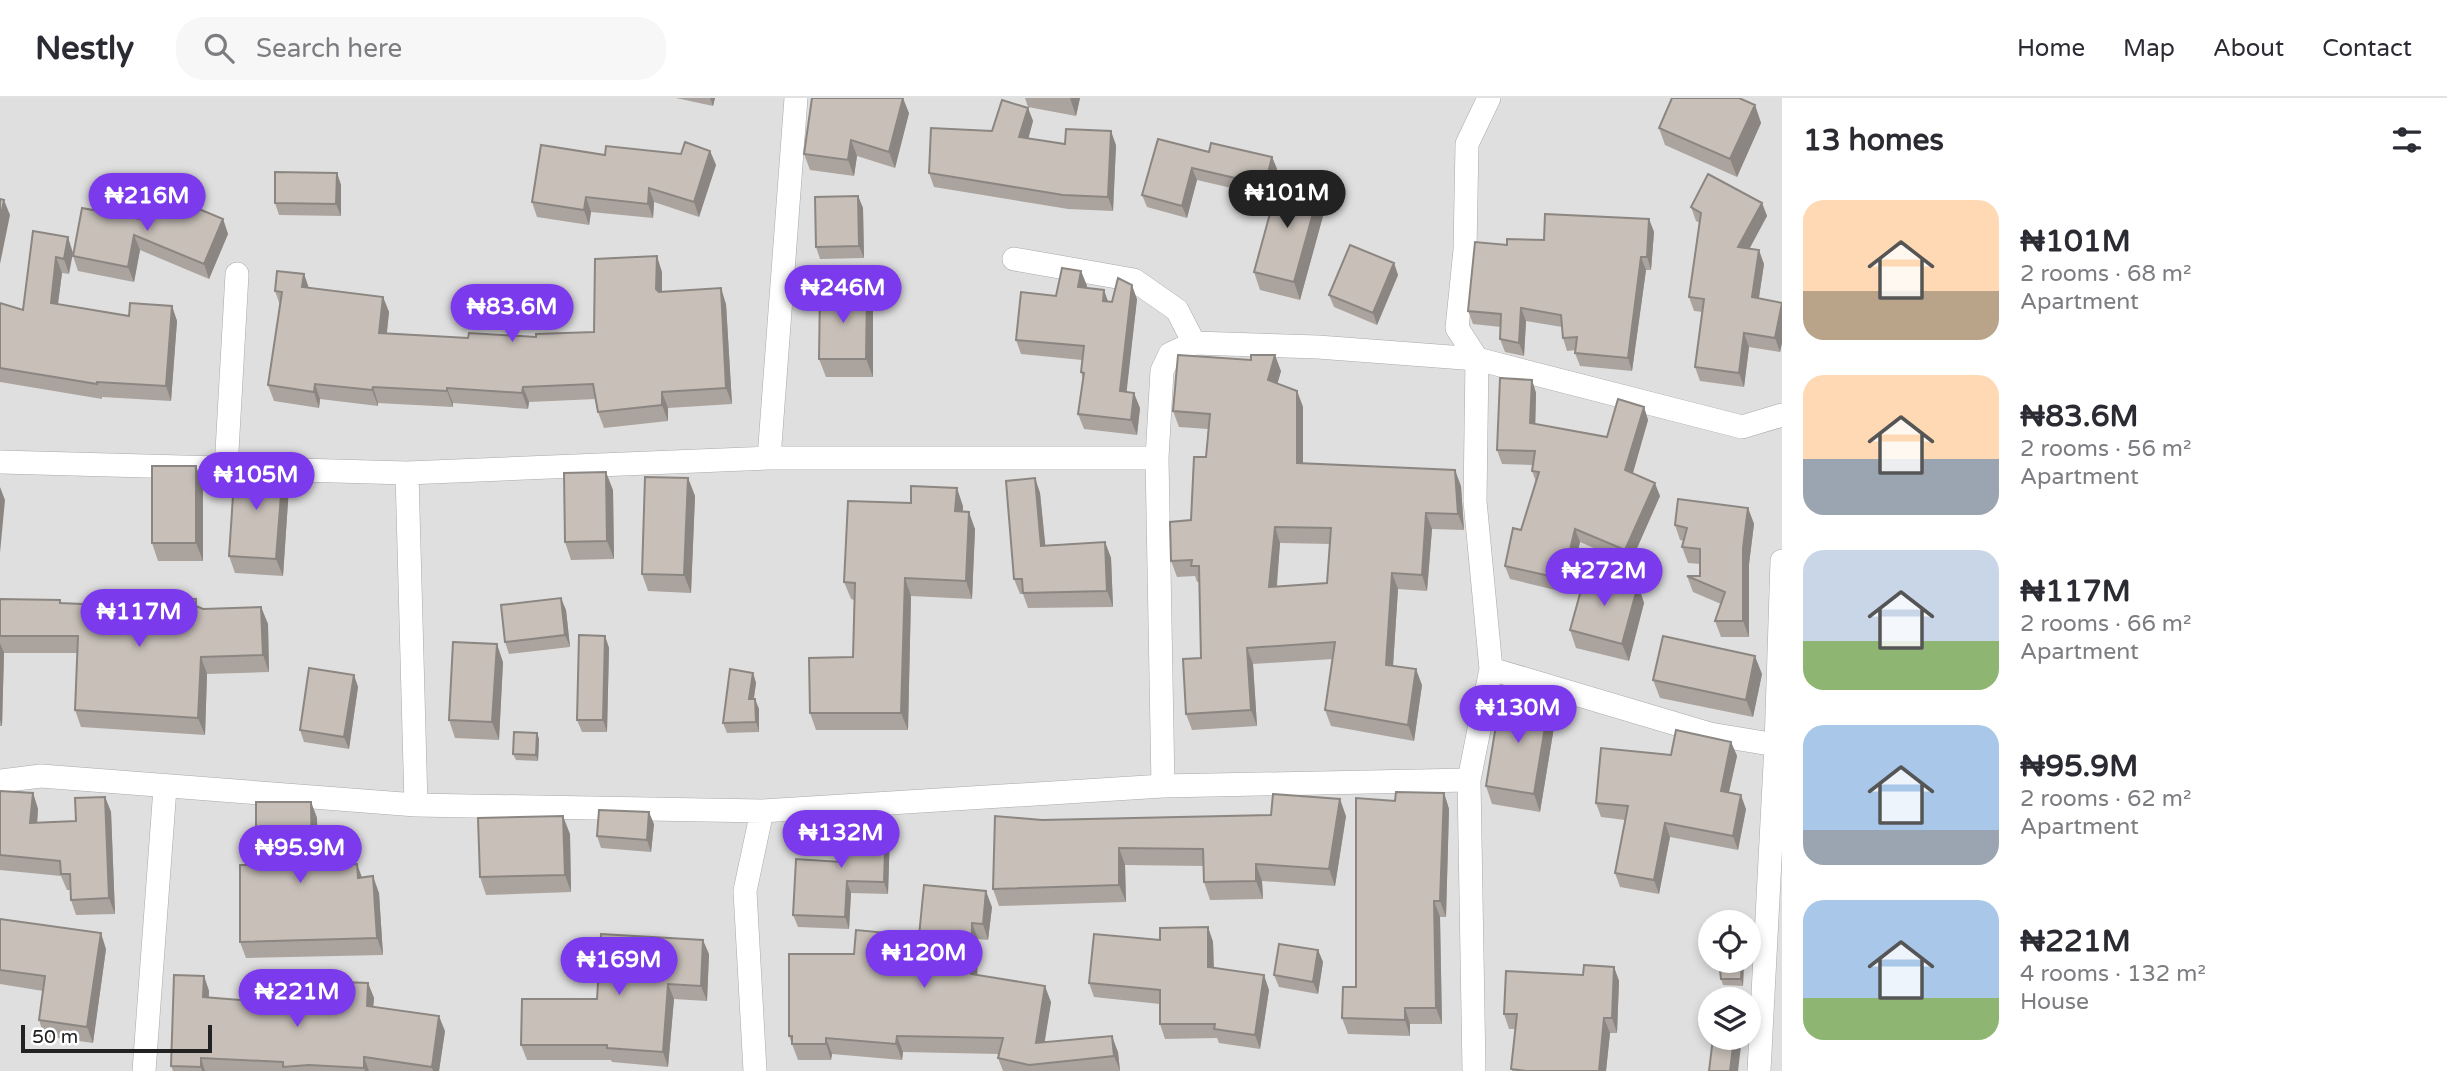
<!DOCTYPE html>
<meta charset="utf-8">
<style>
:root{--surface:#fff;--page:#f7f7f7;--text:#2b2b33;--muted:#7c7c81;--line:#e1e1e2;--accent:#7c3aed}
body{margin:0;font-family:"Varela Round",sans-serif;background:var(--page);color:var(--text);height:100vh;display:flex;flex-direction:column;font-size:26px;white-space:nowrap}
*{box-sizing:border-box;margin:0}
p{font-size:23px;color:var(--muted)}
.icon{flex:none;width:38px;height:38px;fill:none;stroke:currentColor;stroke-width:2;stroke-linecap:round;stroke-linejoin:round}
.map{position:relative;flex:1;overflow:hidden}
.details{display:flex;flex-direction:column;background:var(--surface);width:665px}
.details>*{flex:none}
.tools{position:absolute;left:1698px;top:812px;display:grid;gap:14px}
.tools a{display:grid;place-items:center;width:63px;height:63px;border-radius:50%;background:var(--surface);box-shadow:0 4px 10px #0003;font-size:35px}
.scale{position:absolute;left:21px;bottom:18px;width:191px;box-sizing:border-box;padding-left:7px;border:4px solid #222;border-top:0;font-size:19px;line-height:24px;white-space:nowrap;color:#222;-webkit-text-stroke:5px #fff;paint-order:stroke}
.price{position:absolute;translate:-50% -60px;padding:0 16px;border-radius:24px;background:var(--accent);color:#fff;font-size:23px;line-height:46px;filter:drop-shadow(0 2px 4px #0008)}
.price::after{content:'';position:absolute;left:50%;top:42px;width:21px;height:16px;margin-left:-10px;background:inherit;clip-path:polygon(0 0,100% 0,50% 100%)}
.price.on{background:#222;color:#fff}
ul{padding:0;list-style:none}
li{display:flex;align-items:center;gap:21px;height:175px;padding:0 21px}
li span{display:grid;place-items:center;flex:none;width:196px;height:140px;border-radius:21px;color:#555}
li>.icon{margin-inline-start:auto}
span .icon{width:84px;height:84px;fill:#fffc;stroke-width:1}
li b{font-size:30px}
h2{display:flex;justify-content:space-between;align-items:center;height:84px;padding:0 21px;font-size:30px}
header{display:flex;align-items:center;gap:42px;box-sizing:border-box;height:98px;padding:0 35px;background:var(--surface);border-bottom:2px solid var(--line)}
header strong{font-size:33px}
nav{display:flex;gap:38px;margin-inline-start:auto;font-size:24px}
.search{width:490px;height:63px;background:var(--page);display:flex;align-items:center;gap:18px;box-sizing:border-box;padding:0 24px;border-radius:28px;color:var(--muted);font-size:26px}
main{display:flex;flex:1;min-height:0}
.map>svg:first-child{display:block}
</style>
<header>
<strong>Nestly</strong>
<div class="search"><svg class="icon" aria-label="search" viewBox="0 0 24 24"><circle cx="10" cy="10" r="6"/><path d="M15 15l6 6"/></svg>Search here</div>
<nav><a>Home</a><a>Map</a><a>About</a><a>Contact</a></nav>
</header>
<main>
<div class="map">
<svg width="1782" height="973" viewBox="0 0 1782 973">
<rect width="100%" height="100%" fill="#f2efe9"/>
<!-- residential -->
<path fill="#e0dfdf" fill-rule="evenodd" d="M0,0H1782V973H0ZM1710,824H1748V863H1710ZM1710,901H1748V940H1710Z"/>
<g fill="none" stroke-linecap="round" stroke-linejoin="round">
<defs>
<path id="street" d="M1014,161L1134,182L1177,212L1194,245
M769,360L796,0
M0,364L407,375L769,360H1157
M226,371L237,176
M407,375L416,707
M1491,571L1710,636L1782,648
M0,683L41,678L416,707L762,713L1163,688L1469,682
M1163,688L1157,360L1162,273L1170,256L1194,245L1318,249L1477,261L1742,329L1782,317
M144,973L165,690
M755,973L745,793L762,713
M1474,973L1469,682L1491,571L1475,403L1477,261L1457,230L1465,152L1467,46L1489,0
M1759,973L1776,647L1782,463"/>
</defs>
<!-- street casing -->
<use href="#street" stroke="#a9a9a9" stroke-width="24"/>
<!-- street -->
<use href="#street" stroke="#fff" stroke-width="23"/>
</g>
<!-- wall -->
<path fill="#aba49e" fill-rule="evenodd" d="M676,0H715L713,8Z
M1025,0H1080L1076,18L1028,9Z
M1755,7L1761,25L1737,79L1665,47L1659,30Z
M1028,10L1033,23L1028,41L1065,46L1116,47L1113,113L1068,111L934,89L929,75Z
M909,15L895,70L857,58L854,78L810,72L804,56Z
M710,53L716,67L699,119L654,104L653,120L591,114L589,127L537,119L532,104L605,57L681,56Z
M1209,54L1272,59L1277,71L1270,99L1197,82L1187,120L1147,109L1142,97Z
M337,75L341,87V118L279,117L275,105Z
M1320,90L1326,107L1300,202L1260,192L1254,174Z
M858,98L863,110L864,160L820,161L816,149Z
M1762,105L1767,118L1749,150L1764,166L1759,200L1782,205V245L1780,254L1749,249L1744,289L1700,283L1695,269L1703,214L1694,213L1689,199L1700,125L1696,123L1691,109Z
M223,121L228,136L209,181L140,152L134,184L78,173L73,158L151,123Z
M1649,121L1654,134L1651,172H1646L1632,273L1580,268L1575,255L1576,252L1567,253L1563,240L1562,229L1526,223L1524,258L1505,254L1500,241L1501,229L1473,226L1468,213L1544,142Z
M68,139L69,176L62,175L58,206L129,218L172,208L177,223L171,303L102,299V301L0,284V205L23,212Z
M1394,165L1398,177L1377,227L1334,209L1329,197Z
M1081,173L1087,188L1086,190L1108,203L1137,201L1126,294L1140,310L1137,337L1084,331L1078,316L1083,281L1081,274L1082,262L1021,256L1016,242L1056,198Z
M662,174V194L726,206L732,306L668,310V323L604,330L598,314L596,301L529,304L528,311L453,305V309L378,305V308L320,301L319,310L274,303L268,287L280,207L275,193L304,176L309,190L383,199L389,214L387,235L468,240L536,239L594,234Z
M873,211V279H826L819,261Z
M1281,273L1277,286L1297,293L1303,309V365L1461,388L1464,432L1432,431L1427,493L1398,491L1393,568L1422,587L1414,643L1331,628L1325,612L1333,561L1253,566L1257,628L1192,632L1186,616L1201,560L1199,484H1197L1195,478L1177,479L1171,463L1191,422L1206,359L1208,331L1179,329L1173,313ZM1280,445L1330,446L1327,485L1277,489Z
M1532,282L1536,295L1535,326L1607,339L1644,309L1648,322L1633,375L1660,398L1630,466L1580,444L1568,495L1510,481L1505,468L1521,432L1536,384L1532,373L1533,367L1502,366L1497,352Z
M283,371L289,389L283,478L235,475L229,458Z
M688,380L695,398L691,495L648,493L642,476Z
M1035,380L1040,395L1045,447L1105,444L1111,460L1113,509L1028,510L1023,496H1020L1014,481Z
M203,386V463H158L152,445Z
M613,392L614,461L571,462L565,444Z
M963,408V413L975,431L972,501L911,498L908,632H816L810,615L853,559L854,502L851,501L844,484Z
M1748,410L1754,426L1749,466V539H1721L1715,523L1721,506L1693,494L1687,478H1700V466L1688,465L1682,449L1684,443L1680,442L1675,427Z
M1638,487L1644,505L1629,563L1576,550L1570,532Z
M0,501L60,502L62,505L153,509H199L203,511L261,509L268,526L269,574L207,576L205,637L81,629L75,612L78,555H4L2,628H0Z
M566,512L570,549L509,556L505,544Z
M605,538L609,550L607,634H582L577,622Z
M503,564L499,642L455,640L449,622Z
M753,575L756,585L754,601L759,611V634L727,635L723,625Z
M1762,576L1753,619L1660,600L1653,582Z
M354,577L358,589L349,651L304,644L300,632Z
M1555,623L1540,714L1492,706L1486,688Z
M537,635L539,641L538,663L516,662L513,656Z
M1731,644L1737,658L1729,694L1746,711L1738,752L1670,739L1659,796L1620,789L1615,775L1625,722L1601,719L1596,705L1671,657Z
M0,693L33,695L38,711L37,725L76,723L105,699L111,714L115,816L76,817L71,802L70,792H67L61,778L0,772Z
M1444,695L1449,711L1446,819H1440L1442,926H1410V938L1348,936L1342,920L1356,889L1395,703Z
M311,704L317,720L318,769L361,779L379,795L383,857L246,860L240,844L256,767Z
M1346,718L1335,788L1262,783L1263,801L1210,802L1204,784V768L1125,767L1126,804L999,808L993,791L1042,722Z
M654,726L651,754L601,750L597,738Z
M890,734L888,796L851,795L849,831L798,829L793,817L841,764Z
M570,736L571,794L486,797L480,779Z
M992,809L988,842L978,841L977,877L1051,904L1044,945L1118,954L1120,973H1003L998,960L999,956L903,954L902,962L832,956L831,962H798L789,938L854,856L919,838Z
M0,821L106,851L93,945L44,938L39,922L43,893L0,886Z
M1208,829L1213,844L1214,870L1269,892L1260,951L1219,945L1217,940L1165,941L1160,926V906L1094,899L1089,885L1160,842Z
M1318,852L1323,864L1318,896L1279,889L1274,877Z
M709,856L707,903L674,901L668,969L612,964L611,962H527L521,947L597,901Z
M1744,863L1743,888L1723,887L1721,881Z
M1614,869L1619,883L1617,935H1610L1606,973H1512L1515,931H1509L1504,916L1583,877Z
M204,878L209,893V900L253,903L318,900L368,885L374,900L373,909L445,933L439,973H173L171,968Z"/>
<!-- shaded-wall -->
<path fill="#8b8681" d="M710,0H715L713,8Z
M903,0L909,15L895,70L889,54Z
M1070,0H1080L1076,18Z
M1755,7L1761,25L1737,79L1730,61Z
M1028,10L1033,23L1025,53L1019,39Z
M1111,33L1116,47L1113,113L1108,99Z
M851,42L857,58L854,78L848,62Z
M710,53L716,67L699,119L694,104Z
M1272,59L1277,71L1270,99L1265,87Z
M1192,70L1197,82L1187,120L1182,108Z
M337,75L341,87V118L336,106Z
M649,90L654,104L653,120L648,106Z
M1320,90L1326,107L1300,202L1294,184Z
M858,98L863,110L864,160L859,148Z
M586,99L591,114L589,127L584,112Z
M4,102L10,117L0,166V123Z
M1762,105L1767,118L1743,163L1738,149Z
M223,121L228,136L209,181L204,166Z
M1649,121L1654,134L1651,172L1647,159Z
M134,137L140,152L134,184L128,169Z
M68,139L73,155L69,176L64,161Z
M1759,152L1764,166L1757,212L1752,199Z
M657,158L662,174V207L656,191Z
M56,159L62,175L56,220L51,205Z
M1641,159L1646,172L1632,273L1628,260Z
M1394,165L1398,177L1377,227L1373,215Z
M1081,173L1087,188L1083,204L1078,189Z
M304,176L309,191L302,189Z
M1132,187L1137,201L1125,308L1120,293Z
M721,190L726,206L732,306L726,290Z
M1104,192L1109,206L1103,203Z
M867,194L873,211V279L866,261Z
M383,199L389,214L385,250L379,235Z
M1782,205V245L1780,254L1775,240Z
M172,208L177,223L171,303L166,288Z
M1521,210L1526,223L1524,258L1519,245Z
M1744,235L1749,249L1744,289L1739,275Z
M1275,257L1281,273L1274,298L1268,282Z
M1532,282L1536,295L1535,339L1530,325Z
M315,286L320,301L319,310L314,294Z
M373,289L378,305V308L372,292Z
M523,289L529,304L528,311L522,295Z
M447,290L453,305V309L447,293Z
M1297,293L1303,309V381L1297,365Z
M662,294L668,310V323L662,307Z
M1134,295L1140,310L1137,337L1131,322Z
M1644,309L1648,322L1630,385L1625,372Z
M196,368L203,386V463L196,445Z
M283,371L289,389L283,478L276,461Z
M1455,372L1461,388L1464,432L1458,416Z
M606,374L613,392L614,461L607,443Z
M688,380L695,398L691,495L684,477Z
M1035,380L1040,395L1047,463L1041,448Z
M1655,385L1660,398L1630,466L1625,452Z
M0,389L5,402L0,455Z
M957,390L963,408L962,430L955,413Z
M1748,410L1754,426L1749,466V539L1743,523V450Z
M969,414L975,431L972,501L966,483Z
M1426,415L1432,431L1427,493L1422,477Z
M1275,429L1280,445L1275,505L1269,489Z
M1575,431L1580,444L1568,495L1563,481Z
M1105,444L1111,460L1113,509L1107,493Z
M1392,475L1398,491L1392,583L1386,567Z
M905,480L911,498L908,632L901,615Z
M1638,487L1644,505L1629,563L1622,546Z
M561,500L566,512L570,549L565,537Z
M261,509L268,526L269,574L263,557Z
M605,538L609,550L607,634L603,622Z
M0,545L4,555L2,628L0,622Z
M497,546L503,564L499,642L492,624Z
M1247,550L1253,566L1257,628L1251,612Z
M1755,558L1762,576L1753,619L1746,602Z
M201,559L207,576L205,637L198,620Z
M1416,571L1422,587L1414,643L1408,627Z
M753,575L756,585L752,611L749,601Z
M354,577L358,589L349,651L344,639Z
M755,601L759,611V634L756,624Z
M1549,605L1555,623L1540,714L1534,696Z
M537,635L539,641L538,663L536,657Z
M1731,644L1737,658L1726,707L1721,693Z
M33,695L38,711L36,741L30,725Z
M1444,695L1449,711L1446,819L1440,803Z
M1741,697L1746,711L1738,752L1733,738Z
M105,699L111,714L115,816L109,800Z
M1340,701L1346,718L1335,788L1329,771Z
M311,704L317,720L318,785L312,769Z
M649,714L654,726L651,754L647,742Z
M563,718L570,736L571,794L565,777Z
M886,722L890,734L888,796L884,784Z
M1665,725L1670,739L1659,796L1654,782Z
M1119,750L1125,767L1126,804L1119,787Z
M357,766L363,782L358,780Z
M1256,766L1262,783L1263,801L1256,783Z
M373,778L379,795L383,857L377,840Z
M847,783L851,795L849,831L845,819Z
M986,793L992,809L988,842L983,826Z
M1434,803L1440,819L1442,926L1436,910Z
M972,825L978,841L977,892L971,876Z
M1208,829L1213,844L1214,884L1208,869Z
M101,835L106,851L93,945L87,929Z
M703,842L709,856L707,903L701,888Z
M1318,852L1323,864L1318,896L1313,884Z
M1742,863H1744L1743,888L1741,881Z
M1614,869L1619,883L1617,935L1612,920Z
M1264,877L1269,892L1260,951L1255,937Z
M204,878L209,893L208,914L203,899Z
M368,885L374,900L372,923L367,908Z
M668,886L674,901L668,969L663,954Z
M1045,888L1051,904L1042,961L1036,945Z
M1405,910L1410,926V938L1405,922Z
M439,918L445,933L439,973H433L432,969Z
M1604,920L1610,935L1606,973H1599Z
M897,938L903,954L902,962L896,946Z
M1112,938L1118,954L1120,973L1114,958Z
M826,940L832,956L831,962L826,946Z
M1734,940H1742L1738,973H1730Z
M364,959L369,973H365L364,970Z
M201,960L205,973H202L201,969Z"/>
<!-- building -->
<path fill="#c7bfb8" stroke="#8b8681" stroke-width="2" fill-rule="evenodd" d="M812,0H903L889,54L851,42L848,62L804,56Z
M1672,0H1739L1755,7L1730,61L1659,30Z
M1002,2L1028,10L1019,39L1065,46L1066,31L1111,33L1108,99L1063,97L929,75L931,30L992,33Z
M1158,41L1209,54L1211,45L1272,59L1265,87L1192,70L1182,108L1142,97Z
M685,44L710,53L694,104L649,90L648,106L586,99L584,112L532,104L541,47L605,57L606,48L681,56Z
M275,74L337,75L336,106L275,105Z
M1708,76L1762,105L1738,149L1759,152L1752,199L1782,205L1775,240L1744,235L1739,275L1695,269L1704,201L1689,199L1701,115L1691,109Z
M1280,79L1320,90L1294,184L1254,174Z
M163,96L223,121L204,166L134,137L128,169L73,158L82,110L151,123Z
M858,98L859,148L816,149L815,99Z
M0,101L4,102L0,123Z
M1545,116L1649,121L1647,159H1641L1628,260L1575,255L1577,239L1563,240L1561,217L1521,210L1519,245L1500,241L1501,216L1468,213L1475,144L1507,147V141L1544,142Z
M33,133L68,139L64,161L56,159L51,205L129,218L130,205L172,208L166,288L97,284V286L0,270V205L23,212Z
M1350,147L1394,165L1373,215L1329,197Z
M657,158L656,191L659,194L721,190L726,290L662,294V307L598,314L593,286L523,289L522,295L447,290V293L373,289L372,292L315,286L314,294L268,287L282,194L275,193L277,173L304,176L302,189L383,199L379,235L468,240L469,235L536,239V236L594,234L595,161Z
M1062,170L1081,173L1078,189L1104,192L1103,203L1112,204L1118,180L1132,187L1120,293L1134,295L1131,322L1078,316L1084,275L1081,274L1084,248L1016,242L1021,194L1056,198Z
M820,193L867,194L866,261H819Z
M1178,257L1251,262V257H1275L1268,282L1297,293V365L1455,372L1458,416L1426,415L1422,477L1392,475L1386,567L1416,571L1408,627L1325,612L1335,544L1247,550L1251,612L1186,616L1183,561L1201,560L1199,468H1191L1192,462L1171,463L1170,424L1191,422L1194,359H1206L1210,316L1173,313ZM1275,429L1331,430L1327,485L1269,489Z
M1500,280L1532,282L1530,325L1607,339L1618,301L1644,309L1625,372L1655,385L1625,452L1575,431L1563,481L1505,468L1513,430L1521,432L1539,374L1532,373L1535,353L1497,352Z
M152,368H196V445H152Z
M235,368L283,371L276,461L229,458Z
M606,374L607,443L565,444L564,375Z
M645,379L688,380L684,477L642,476Z
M1035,380L1041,448L1105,444L1107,493L1023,495L1022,481H1014L1006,383Z
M911,388L957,390L955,413L969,414L966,483L905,480L901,615H810L809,560L853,559L855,485L844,484L848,403L911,405Z
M1678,401L1748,410L1743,450V523H1715L1725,494L1687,478H1700V451L1682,449L1687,430L1675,427Z
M1586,474L1638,487L1622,546L1570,532Z
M153,499L196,501V508L203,511L261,509L263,557L201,559L198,620L75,612L78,538H0V501L60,502V505L153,509Z
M561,500L565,537L505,544L501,507Z
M579,537L605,538L603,622H577Z
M1663,538L1755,558L1746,602L1653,582Z
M453,544L497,546L492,624L449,622Z
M309,570L354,577L344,639L300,632Z
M730,571L753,575L749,601H755L756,624L723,625Z
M1501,597L1549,605L1534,696L1486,688Z
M1676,632L1731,644L1721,693L1741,697L1733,738L1665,725L1654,782L1615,775L1628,708L1596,705L1601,650L1671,657Z
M514,634L537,635L536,657L513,656Z
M0,693L33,695L30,725L76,723L75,700L105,699L109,800L71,802L70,776H61L60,763L0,757Z
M1396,694L1444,695L1440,803H1434L1436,910H1405V922L1342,920L1343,889H1356V700L1395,703Z
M1273,696L1340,701L1329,771L1256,766V783L1204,784L1203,751L1119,750V787L993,791L995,718L1042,722L1271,717Z
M256,704H311L312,769L357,766L358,780L373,778L377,840L240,844V767H256Z
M599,712L649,714L647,742L597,738Z
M563,718L565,777L480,779L478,720Z
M841,721L886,722L884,784L847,783L845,819L793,817L796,761L841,764Z
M924,787L986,793L983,826L972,825L971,876L1045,888L1036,945L1112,938L1114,958L1029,967L998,960L1003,940L897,938L896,946L826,940V946H792V938H789V856H854L856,832L919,838Z
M0,821L101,835L87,929L39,922L45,878L0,872Z
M1208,829V869L1264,877L1255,937L1214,931L1215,926H1160V892L1089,885L1094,836L1160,842V830Z
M601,836L703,842L701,888L668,886L663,954L607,950V947H521L522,901H597Z
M1279,846L1318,852L1313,884L1274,877Z
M1719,863H1742L1741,881H1721Z
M1584,867L1614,869L1612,920H1604L1599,973H1526L1511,971L1517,916H1504L1506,873L1583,877Z
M174,877L204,878L203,899L253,903L318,900L319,883L368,885L367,908L439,918L432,969L364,959V970L309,967L283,969V964L201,960V969L171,968Z
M1718,896L1739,899L1738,901H1717Z
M1713,940H1734L1730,973H1709Z"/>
</svg>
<div class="tools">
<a><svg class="icon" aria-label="locate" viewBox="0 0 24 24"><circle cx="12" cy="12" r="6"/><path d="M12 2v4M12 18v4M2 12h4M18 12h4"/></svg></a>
<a><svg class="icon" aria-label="layers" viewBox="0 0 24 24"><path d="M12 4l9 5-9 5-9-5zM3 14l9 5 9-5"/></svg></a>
</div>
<div class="scale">50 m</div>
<b class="price on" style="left:1287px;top:132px">₦101M</b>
<b class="price" style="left:147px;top:135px">₦216M</b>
<b class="price" style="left:843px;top:227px">₦246M</b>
<b class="price" style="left:512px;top:246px">₦83.6M</b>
<b class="price" style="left:256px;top:414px">₦105M</b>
<b class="price" style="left:1604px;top:510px">₦272M</b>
<b class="price" style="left:139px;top:551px">₦117M</b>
<b class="price" style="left:1518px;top:647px">₦130M</b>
<b class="price" style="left:841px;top:772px">₦132M</b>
<b class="price" style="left:300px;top:787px">₦95.9M</b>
<b class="price" style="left:924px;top:892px">₦120M</b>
<b class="price" style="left:619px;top:899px">₦169M</b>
<b class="price" style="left:297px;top:931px">₦221M</b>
</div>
<section class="details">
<h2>13 homes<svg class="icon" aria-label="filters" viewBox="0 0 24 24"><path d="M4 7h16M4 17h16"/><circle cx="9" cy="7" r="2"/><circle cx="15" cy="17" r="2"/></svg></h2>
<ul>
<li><span style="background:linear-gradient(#ffd9b3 65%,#b9a48a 0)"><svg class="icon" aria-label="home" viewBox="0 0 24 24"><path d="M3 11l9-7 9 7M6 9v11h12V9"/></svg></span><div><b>₦101M</b><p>2 rooms · 68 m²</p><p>Apartment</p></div></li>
<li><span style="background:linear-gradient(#ffd9b3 60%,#9aa5b1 0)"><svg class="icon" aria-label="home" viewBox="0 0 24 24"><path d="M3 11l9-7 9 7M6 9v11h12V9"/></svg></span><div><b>₦83.6M</b><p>2 rooms · 56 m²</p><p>Apartment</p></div></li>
<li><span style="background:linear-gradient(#c9d6e8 65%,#8fb573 0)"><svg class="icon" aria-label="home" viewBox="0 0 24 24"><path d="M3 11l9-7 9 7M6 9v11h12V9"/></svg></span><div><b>₦117M</b><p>2 rooms · 66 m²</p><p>Apartment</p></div></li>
<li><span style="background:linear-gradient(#a9c7e8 75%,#9aa5b1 0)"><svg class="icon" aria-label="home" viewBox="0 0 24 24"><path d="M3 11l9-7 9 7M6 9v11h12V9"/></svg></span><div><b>₦95.9M</b><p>2 rooms · 62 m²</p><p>Apartment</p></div></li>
<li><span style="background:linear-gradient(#a9c7e8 70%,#8fb573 0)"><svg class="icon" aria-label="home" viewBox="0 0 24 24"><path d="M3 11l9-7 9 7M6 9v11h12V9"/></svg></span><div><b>₦221M</b><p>4 rooms · 132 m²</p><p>House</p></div></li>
</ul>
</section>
</main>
